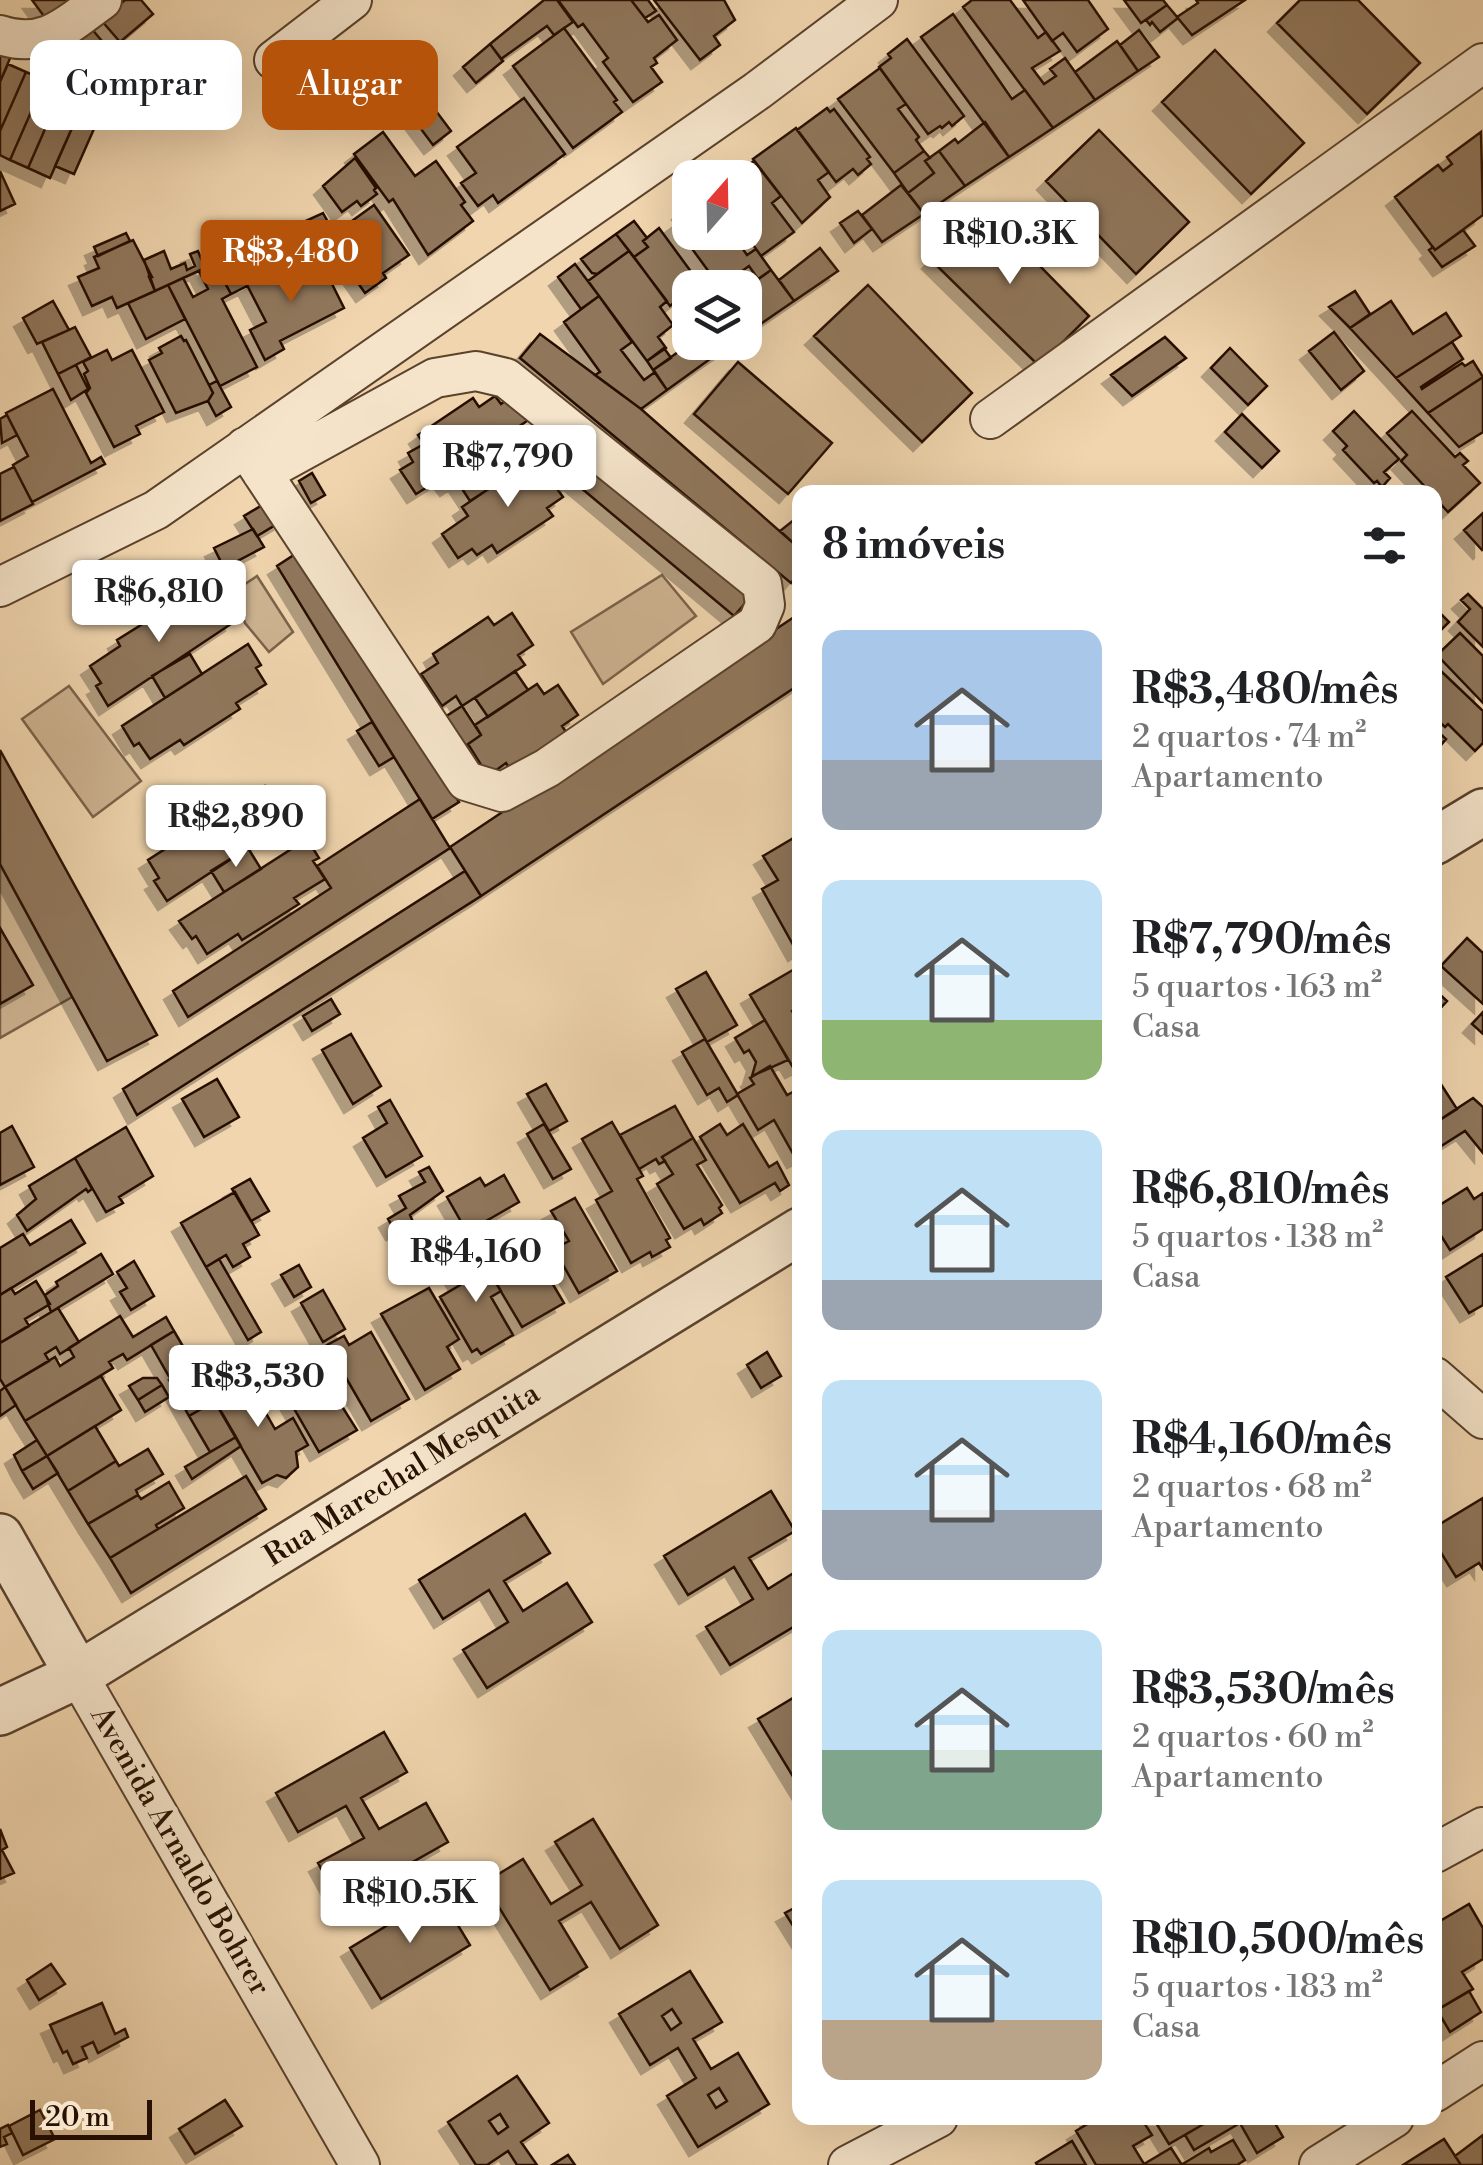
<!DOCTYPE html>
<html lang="pt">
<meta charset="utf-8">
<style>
:root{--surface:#fff;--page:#f2f2f2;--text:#202124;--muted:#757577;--accent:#b45309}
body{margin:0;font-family:"Libre Bodoni",serif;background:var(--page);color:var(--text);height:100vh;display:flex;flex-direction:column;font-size:38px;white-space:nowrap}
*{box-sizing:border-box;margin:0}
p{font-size:32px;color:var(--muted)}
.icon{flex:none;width:55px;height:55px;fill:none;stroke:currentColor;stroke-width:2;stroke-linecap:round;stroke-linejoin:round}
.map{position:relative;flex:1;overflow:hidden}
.details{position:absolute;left:792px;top:485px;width:650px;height:1640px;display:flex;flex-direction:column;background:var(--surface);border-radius:20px;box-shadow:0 10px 40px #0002}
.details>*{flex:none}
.top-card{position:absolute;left:30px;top:40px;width:612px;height:90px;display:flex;gap:20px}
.needle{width:65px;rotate:20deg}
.controls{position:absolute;left:672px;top:160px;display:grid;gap:20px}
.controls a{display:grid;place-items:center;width:90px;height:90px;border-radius:20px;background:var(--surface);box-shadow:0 10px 40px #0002;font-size:50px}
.scale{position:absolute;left:30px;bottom:25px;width:122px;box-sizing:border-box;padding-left:10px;border:5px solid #281102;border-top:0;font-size:28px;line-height:35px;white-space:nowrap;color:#281102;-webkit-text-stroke:8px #f5e4ca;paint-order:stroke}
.price{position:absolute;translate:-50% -85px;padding:0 22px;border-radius:10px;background:#fff;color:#222;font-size:32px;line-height:65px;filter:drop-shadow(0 2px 5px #0008)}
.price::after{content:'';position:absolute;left:50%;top:60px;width:30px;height:22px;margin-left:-15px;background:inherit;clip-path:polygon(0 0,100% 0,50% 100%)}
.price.selected{background:var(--accent);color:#fff}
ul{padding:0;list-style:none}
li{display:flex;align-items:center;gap:30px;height:250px;padding:0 30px}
li span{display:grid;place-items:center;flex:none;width:280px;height:200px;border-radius:20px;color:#555}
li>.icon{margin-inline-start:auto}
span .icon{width:120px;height:120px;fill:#fffc;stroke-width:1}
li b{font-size:42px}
h2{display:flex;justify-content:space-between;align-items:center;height:120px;padding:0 30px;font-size:42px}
.chip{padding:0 35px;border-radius:20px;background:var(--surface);box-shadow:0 10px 40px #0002;font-size:35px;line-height:90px}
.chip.selected{background:var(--accent);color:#fff}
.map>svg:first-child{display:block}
</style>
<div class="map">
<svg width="1483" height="2165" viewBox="0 0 1483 2165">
<defs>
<filter id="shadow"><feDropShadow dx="-9" dy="9" stdDeviation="0" flood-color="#0004"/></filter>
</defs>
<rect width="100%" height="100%" fill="#f0d5ae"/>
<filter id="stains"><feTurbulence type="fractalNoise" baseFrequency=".002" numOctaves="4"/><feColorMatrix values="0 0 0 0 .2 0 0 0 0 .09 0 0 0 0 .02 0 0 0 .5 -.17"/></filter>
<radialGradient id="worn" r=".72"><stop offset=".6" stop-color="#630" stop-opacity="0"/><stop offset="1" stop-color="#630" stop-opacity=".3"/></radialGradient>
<!-- green -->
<path fill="#ceb491" stroke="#7b624a" stroke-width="2.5" d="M662,575L696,616L603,684L571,632Z
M257,576L293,632L269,652L245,623L233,592Z
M69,686L141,781L93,817L22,719Z
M0,864L72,997L0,1038Z"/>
<!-- building -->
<path fill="#90775b" stroke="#281102" stroke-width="2.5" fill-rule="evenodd" filter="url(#shadow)" d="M32,0H76L49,23Z
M125,0H141L153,14L120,42L101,20Z
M544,0H557L573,22L554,35L547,26L501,59L490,44Z
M558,0H631L648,22L659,15L677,40L654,58L657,63L651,67L662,82L633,102L603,62L608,58L583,24L578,27Z
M631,0H648L656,11L645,18Z
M654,0H724L735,20L714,36L720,45L700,60Z
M972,0H1010L1038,38L1046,32L1060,51L1032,68L1044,84L1056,76L1050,69L1065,58L1095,100L1053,128L963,7Z
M1023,0H1088L1108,29L1077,52L1063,33L1052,41Z
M1124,0H1163L1167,5L1141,23Z
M1196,0H1245L1192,35L1177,17L1198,3Z
M1300,0H1358L1420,63L1367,114L1277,23Z
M1167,5L1178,18L1160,32L1152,22L1150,25L1146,20Z
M953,14L1012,99L1025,90L1053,128L1009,157L921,37Z
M91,28L107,47L85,66L69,46Z
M564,28L617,100L614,102L622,112L573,148L513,66Z
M1139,30L1159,57L1138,71L1120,45Z
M907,39L964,116L952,126L949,122L942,128L940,126L928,134L879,67L891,58L888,54Z
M1117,41L1138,71L1095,100L1075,72Z
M490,44L503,61L476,83L463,67Z
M1215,50L1304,143L1251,194L1162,102Z
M0,51L11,56L0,82Z
M8,64L26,72L0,131V82Z
M880,68L906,104L898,109L919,137L916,140L924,151L894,173L838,99Z
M26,72L45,80L10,160L0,155V131Z
M69,74L92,83L50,178L28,168Z
M45,80L63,88L28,168L10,160Z
M92,83L107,90L98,111L101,113L74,174L55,166Z
M524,98L565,154L498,203L493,195L478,206L461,183L476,173L457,147Z
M430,103L451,131L433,145L412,117Z
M827,108L830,112L834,109L870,157L867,159L871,164L858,175L853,169L836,182L797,130Z
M985,122L1009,157L965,186L939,151L955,139L958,143Z
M796,128L829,172L818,180L830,197L802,223L753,159Z
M1099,130L1189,222L1136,274L1046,181Z
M383,132L415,176L436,161L465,202L461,205L473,221L428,255L393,199L389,202L354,154Z
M1481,132L1483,215L1435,250L1395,197L1438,165L1443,171L1452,164L1447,157Z
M924,151L930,158L925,161L934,173L908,193L894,173Z
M939,151L965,186L924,214L908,193L934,173L925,161Z
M355,158L376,188L374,190L377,194L361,206L357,201L342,212L323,186Z
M754,161L781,196L772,203L794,232L761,256L744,232L745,178H731Z
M0,171L15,204L0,211Z
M901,185L924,214L882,242L862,215Z
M690,204V232H731L747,255L756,249L771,270L758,279L749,266L720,287L674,224L685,216L681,211Z
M374,205L409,255L383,273L386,278L365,293L327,239Z
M984,209L1089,316L1039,366L931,260Z
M858,211L872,229L854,243L840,223Z
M323,213L334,233L327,239L342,260L325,269L301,223Z
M634,221L647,238L643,241L648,247L634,257L616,234Z
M659,228L703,288H690L688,306L681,297L670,306L634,257L648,247L643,241Z
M305,230L317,255L292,267L280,243Z
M1463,230L1475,246L1442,267L1429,250L1433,247L1435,250Z
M126,233L130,241L98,256L94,247Z
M616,234L629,251L597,274L592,273L581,259Z
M133,240L152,277H149L155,291L117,308L112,297L92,306L78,277L99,268L94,257Z
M254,246L260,257L239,268L247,286L231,294L215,264Z
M820,248L838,271L794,301L779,280Z
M164,251L171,269L185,263L187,270L195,266L190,254L198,251L205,268L155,291L144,260Z
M629,251L667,301L660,307L673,325L658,337L666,348L647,361L588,281Z
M321,262L344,308L280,341L284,349L265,360L250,330L266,322L247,285L279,268L285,281Z
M215,264L231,294L222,299L257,367L220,386L168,285L183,278L193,297L208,289L199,271Z
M575,264L599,296L581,309L558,277Z
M771,270L794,301L752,330L745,321V289Z
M168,285L185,319L146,339L128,303Z
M868,285L972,393L922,442L814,336Z
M1355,291L1370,314L1350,328L1329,307Z
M599,296L632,342L621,350L644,380L655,372L667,390L641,409L595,375L600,372L564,322Z
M53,301L69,330L37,344L23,318Z
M1391,301L1413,334L1446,313L1461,336L1396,378L1350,328Z
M75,327L91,357L58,374L42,342Z
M1334,332L1364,371L1341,390L1309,351Z
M540,334L641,409L800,549V572L791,583L520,358Z
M181,336L184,341L186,340L213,393L208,401L176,413L149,360L162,353L159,348Z
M1165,337L1186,358L1132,396L1111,375Z
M692,342H698L710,359L667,390L653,370Z
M698,342H735L710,359Z
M1452,342L1463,359L1421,387L1422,389L1462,363L1465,366L1473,361L1483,377L1428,413L1396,378Z
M664,348L671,358L653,370L647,361Z
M1230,348L1267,386L1248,405L1211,368Z
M107,350L112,360L132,350L164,412L136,426L140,434L114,447L86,393L90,388L84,374L88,371L83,362Z
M738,362L832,443L788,494L694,414Z
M76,365L88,389L71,400L58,374Z
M1483,377V432L1459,447L1428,413Z
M217,381L231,407L216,416L208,401L213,393L209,385Z
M53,389L91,463L101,457L105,464L32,502L13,465L28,456L6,413Z
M514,394L530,419L503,437L509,446L449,487L442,478L416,494L400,470L413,462L408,453L424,444L418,435L473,398L479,407L495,396L501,404Z
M1354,411L1399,459L1384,472L1390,478L1382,487L1377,481L1374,483L1343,450L1347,446L1333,431Z
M1412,411L1455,457L1460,453L1468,461L1463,465L1480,483L1448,512L1435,498V492H1430L1401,461L1407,455L1387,433Z
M1242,414L1279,451L1262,468L1225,432Z
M7,415L17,435L2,443L0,419Z
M497,454L510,475L470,501L457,481Z
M556,457L572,481L558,490L563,497L547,508L553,516L497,553L492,545L477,555L472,549L458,558L442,534L468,516L462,507L522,466L529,476Z
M593,460L754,593L734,616L574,482Z
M14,467L33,504L0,521V474Z
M312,473L325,495L311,503L299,481Z
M269,501L282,521L257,536L244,516Z
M1483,513V549L1482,550L1464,530Z
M800,515V549L780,531Z
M253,529L264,547L224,568L214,548Z
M303,549L459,802L432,819L277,566Z
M207,590L218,608L223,604L234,622L108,706L96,686L101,683L90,666L120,646L117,640L173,605L176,610Z
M1468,594L1483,609V647L1458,622L1470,609L1461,600Z
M1435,608L1449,622L1435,636Z
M512,613L533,645L518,655L525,665L462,706L456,696L442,706L421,674L438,663L433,654L488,617L494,625Z
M800,613V684L481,896L450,847Z
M1460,633L1483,656V703L1437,655Z
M248,644L261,665L256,668L266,684L236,703L240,709L184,745L180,740L150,759L139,743L134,746L122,726Z
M190,654L202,674L165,698L152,676Z
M515,671L528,690L488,717L475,698Z
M1442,672L1483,711V743L1475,751L1448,724L1445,727L1435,718V679Z
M537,684L544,694L558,685L578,715L562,726L568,735L512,772L506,763L488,776L468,744L481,735L475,725Z
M462,706L481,735L464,747L445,717Z
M372,722L394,757L379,766L357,731Z
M1435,729L1446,739L1435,752Z
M0,750L157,1035L107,1061L0,864Z
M265,786L276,802L281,799L294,818L167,901L154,881L159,878L148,860L179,840L175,835L231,799L235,805Z
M420,799L450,848L188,1017L173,991L331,888L317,866Z
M797,836L800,841V950L797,952L762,889L778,880L763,856Z
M307,839L319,858L313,861L325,879L294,898L299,904L242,940L238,934L207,954L196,936L192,939L179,921Z
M248,848L261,869L224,892L211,871Z
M465,871L481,896L137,1115L123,1089Z
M0,928L33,985L0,1004Z
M1467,938L1483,953V1004L1441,966Z
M798,967L800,1007L792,1011L800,1024V1066L794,1069L750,995Z
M706,972L737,1025L707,1042L676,989Z
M1435,990L1447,1001L1435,1014Z
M331,999L340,1014L312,1031L303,1016Z
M1483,1012V1034L1472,1024Z
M765,1020L788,1060L752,1076L756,1062L749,1050L744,1053L735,1038Z
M351,1034L381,1086L353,1104L322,1050Z
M705,1039L738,1095L727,1102L719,1088L707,1095L682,1052Z
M770,1066L787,1095L793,1092L796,1099L800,1096V1157L796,1159L774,1120L758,1130L737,1094L754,1084L750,1078Z
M1435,1075L1457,1109L1435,1123Z
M217,1079L239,1117L204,1137L182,1099Z
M546,1084L567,1121L549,1131L527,1094Z
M1473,1098L1483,1107V1153L1465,1131L1435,1150V1123Z
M390,1100L422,1156L386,1177L363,1138L387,1123L378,1107Z
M675,1106L693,1138L662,1157L665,1161L659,1164L656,1159L639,1169L620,1135Z
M612,1122L643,1176L637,1179L670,1238L666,1240L670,1247L652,1257L650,1252L631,1263L596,1200L612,1191L582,1139Z
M544,1124L571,1169L553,1179L527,1134Z
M720,1124L727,1135L743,1124L769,1167L777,1162L789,1185L780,1191L775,1183L740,1203L700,1137Z
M12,1126L34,1167L0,1185V1133Z
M126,1127L153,1176L119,1197L123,1203L106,1212L75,1158Z
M693,1138L706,1160L697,1165L722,1205L719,1208L722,1213L704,1225L701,1219L684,1229L657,1184L673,1174L662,1157Z
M75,1158L92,1189L88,1192L86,1189L27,1231L17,1215L36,1199L29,1186Z
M429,1167L443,1191L410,1215L413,1222L395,1231L388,1219L406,1208L399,1196L425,1182L419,1172Z
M504,1175L519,1202L467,1232L447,1197L480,1178L485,1186Z
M250,1179L269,1211L251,1221L232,1189Z
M1467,1188L1474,1199L1483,1193V1229L1450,1250L1435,1226V1208Z
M235,1192L259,1235L243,1244L250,1257L233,1267L226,1255L206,1267L181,1223Z
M575,1198L617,1271L579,1293L554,1249L569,1241L551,1211Z
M71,1220L85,1243L0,1295V1248L23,1234L30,1245Z
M431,1230L444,1252L417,1267L404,1246Z
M529,1244L564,1303L522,1327L487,1268Z
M478,1251L501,1291L491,1297L513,1335L481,1354L477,1349L472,1352L440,1297L460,1285L449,1267Z
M101,1254L113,1274L51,1312L45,1295L58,1286L56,1282Z
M1483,1254V1305L1469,1313L1446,1277Z
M219,1259L261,1332L248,1340L206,1267Z
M134,1261L154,1296L131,1310L120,1292L127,1288L117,1272Z
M299,1265L311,1287L294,1297L281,1275Z
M36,1281L50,1304L25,1319L29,1326L0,1343V1295L11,1288L15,1294Z
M429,1288L459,1339L447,1347L460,1369L425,1390L381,1314Z
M323,1290L345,1329L323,1342L301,1303Z
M58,1308L79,1342L60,1354L56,1347L45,1354L49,1361L5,1387L0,1379V1343Z
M120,1316L133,1337L166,1317L174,1331L127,1360L123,1354L109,1362L113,1368L25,1421L5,1387L55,1357L60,1366L74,1357L69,1348Z
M174,1331L194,1365L171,1380L151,1345Z
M371,1332L409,1399L371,1421L327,1345L344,1336L349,1345Z
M767,1352L781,1376L761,1388L747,1365Z
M194,1365L215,1401L189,1416L169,1380Z
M317,1367L357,1430L319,1452L284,1391Z
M238,1374L244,1375L275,1429L293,1418L308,1445L296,1452L298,1467L286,1478L277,1475L262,1483L208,1390Z
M101,1376L121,1410L47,1456L25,1421Z
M143,1378H157L162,1385L138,1400L129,1386Z
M162,1385L169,1397L145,1412L138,1400Z
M5,1387L16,1405L0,1416V1391Z
M215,1401L236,1437L210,1452L189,1416Z
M95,1426L116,1461L68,1491L47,1456Z
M236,1437L241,1446L192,1479L185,1467Z
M37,1440L47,1456L22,1471L14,1455Z
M148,1449L163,1474L136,1490L138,1495L88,1524L68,1491L116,1461L119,1466Z
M47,1456L58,1473L33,1489L22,1471Z
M246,1476L266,1509L131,1593L110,1558Z
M169,1482L184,1508L156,1525L158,1529L110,1558L88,1524L138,1495L141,1499Z
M771,1491L795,1531L749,1558L768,1589L800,1569V1623L730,1665L706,1627L753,1599L734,1567L688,1595L664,1556Z
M1483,1498V1569L1479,1563L1456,1577L1435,1543V1527Z
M525,1514L550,1553L504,1581L523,1611L567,1583L592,1622L487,1688L463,1650L508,1622L489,1590L443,1619L419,1580Z
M798,1695L800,1698V1788L758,1719Z
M384,1732L407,1772L361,1798L379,1829L426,1803L448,1842L340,1903L318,1863L364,1838L346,1806L298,1832L276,1793Z
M593,1819L658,1925L620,1949L591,1902L559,1921L587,1967L550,1990L484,1883L523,1859L551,1904L582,1885L555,1842Z
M0,1829L7,1847L2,1850L14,1873L0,1879Z
M439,1894L470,1945L381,1999L350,1948Z
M1469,1904L1483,1928V1959L1462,1972L1473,1989L1437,2010L1435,1924Z
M800,1905V1937L785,1913Z
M51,1964L65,1984L39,2000L27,1980Z
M690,1971L722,2022L693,2039L711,2069L738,2053L769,2104L698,2147L667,2096L696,2078L678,2048L650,2065L619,2014ZM672,2009L681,2023L671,2030L662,2016ZM719,2088L727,2101L716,2108L708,2095Z
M1469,1991L1481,2012L1450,2032L1437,2010Z
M102,2003L115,2034L125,2029L128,2037L98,2053L93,2042L82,2047L87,2058L73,2064L67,2051L63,2053L50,2025Z
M517,2076L549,2123L521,2142L537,2165H517L508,2151L487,2165H476L448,2122ZM500,2114L508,2127L498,2134L489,2121Z
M225,2100L242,2126L195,2154L179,2129Z
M40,2110L55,2139L23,2155L9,2126Z
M1090,2118H1141L1152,2135L1133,2146L1144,2164L1171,2148L1182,2165H1096L1076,2131L1092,2121Z
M1153,2118H1214L1169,2144Z
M1214,2118H1237L1240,2123L1194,2150L1185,2135Z
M1237,2118H1272L1283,2137L1257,2153Z
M8,2125L12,2133L4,2137L7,2144L0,2147V2129Z
M1483,2135V2165H1461L1455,2156Z
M1444,2139L1461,2165H1403Z
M1233,2140L1245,2160L1237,2165H1181L1209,2148L1211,2152Z
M1072,2141L1086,2165H1037L1036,2163Z
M568,2155L575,2165H552Z"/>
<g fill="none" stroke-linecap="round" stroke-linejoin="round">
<defs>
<path id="minor" d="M0,35C45,50 68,24 102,0
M274,60L352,0
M990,419L1483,63
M245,447L466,781L502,792L547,768L757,624L765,605L762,584L506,378L476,371L435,378L262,473
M0,587L156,510L757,91L878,0
M1435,1377L1483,1419
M78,1675L360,2165
M1435,1853L1483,1827
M1435,2092L1483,2061
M848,2165L938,2118
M1319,2165L1394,2118"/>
<path id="tertiary" d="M1435,841L1483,812
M0,1537L78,1675
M0,1712L78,1675L800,1231"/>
</defs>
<!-- minor casing -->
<use href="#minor" stroke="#5a422d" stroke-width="42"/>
<!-- tertiary casing -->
<use href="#tertiary" stroke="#5a422d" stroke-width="50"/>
<!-- minor -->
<use href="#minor" stroke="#f5e4ca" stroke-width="38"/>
<!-- tertiary -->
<use href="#tertiary" stroke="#f5e4ca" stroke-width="45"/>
</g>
<g text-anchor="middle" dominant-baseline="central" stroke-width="10" stroke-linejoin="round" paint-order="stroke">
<!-- street labels -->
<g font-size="30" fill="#281102" stroke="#f5e4ca">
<text transform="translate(402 1475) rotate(-32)">Rua Marechal Mesquita</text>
<text transform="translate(180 1851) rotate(60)">Avenida Arnaldo Bohrer</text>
</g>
</g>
<rect width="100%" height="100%" filter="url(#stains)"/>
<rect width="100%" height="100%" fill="url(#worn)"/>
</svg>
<div class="controls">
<a><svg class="needle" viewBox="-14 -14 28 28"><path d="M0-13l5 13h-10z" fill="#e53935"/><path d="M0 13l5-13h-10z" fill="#757577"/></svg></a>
<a><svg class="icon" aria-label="layers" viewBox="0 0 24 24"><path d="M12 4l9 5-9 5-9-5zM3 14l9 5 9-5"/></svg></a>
</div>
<div class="scale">20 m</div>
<b class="price" style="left:1010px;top:287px">R$10.3K</b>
<b class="price selected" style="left:291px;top:305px">R$3,480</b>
<b class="price" style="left:508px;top:510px">R$7,790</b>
<b class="price" style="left:159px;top:645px">R$6,810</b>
<b class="price" style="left:236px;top:870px">R$2,890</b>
<b class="price" style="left:476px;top:1305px">R$4,160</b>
<b class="price" style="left:258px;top:1430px">R$3,530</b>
<b class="price" style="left:410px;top:1946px">R$10.5K</b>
<div class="top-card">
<a class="chip">Comprar</a>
<a class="chip selected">Alugar</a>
</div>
<section class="details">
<h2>8 imóveis<svg class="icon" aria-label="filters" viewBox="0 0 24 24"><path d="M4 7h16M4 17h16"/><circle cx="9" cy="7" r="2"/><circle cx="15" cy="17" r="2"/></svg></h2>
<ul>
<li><span style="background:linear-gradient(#a9c7e8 65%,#9aa5b1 0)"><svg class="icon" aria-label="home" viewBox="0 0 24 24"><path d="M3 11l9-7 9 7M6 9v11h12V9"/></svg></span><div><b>R$3,480/mês</b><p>2 quartos · 74 m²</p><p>Apartamento</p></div></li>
<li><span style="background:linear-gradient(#bfe0f5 70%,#8fb573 0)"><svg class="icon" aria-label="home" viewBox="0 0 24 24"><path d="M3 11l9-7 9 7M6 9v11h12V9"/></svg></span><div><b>R$7,790/mês</b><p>5 quartos · 163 m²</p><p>Casa</p></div></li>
<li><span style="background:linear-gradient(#bfe0f5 75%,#9aa5b1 0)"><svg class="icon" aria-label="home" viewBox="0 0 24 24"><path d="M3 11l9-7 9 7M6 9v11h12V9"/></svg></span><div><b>R$6,810/mês</b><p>5 quartos · 138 m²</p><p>Casa</p></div></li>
<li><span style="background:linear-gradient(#bfe0f5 65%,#9aa5b1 0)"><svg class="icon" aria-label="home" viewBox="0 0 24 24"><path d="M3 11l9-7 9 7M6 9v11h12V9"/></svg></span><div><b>R$4,160/mês</b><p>2 quartos · 68 m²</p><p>Apartamento</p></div></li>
<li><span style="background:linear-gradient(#bfe0f5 60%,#7fa58c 0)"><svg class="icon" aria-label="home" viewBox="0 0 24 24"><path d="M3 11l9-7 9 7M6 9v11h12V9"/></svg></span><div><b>R$3,530/mês</b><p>2 quartos · 60 m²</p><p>Apartamento</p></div></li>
<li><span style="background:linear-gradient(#bfe0f5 70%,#b9a48a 0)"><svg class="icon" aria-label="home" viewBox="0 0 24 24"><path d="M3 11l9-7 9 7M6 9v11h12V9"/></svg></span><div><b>R$10,500/mês</b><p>5 quartos · 183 m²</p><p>Casa</p></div></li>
</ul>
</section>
</div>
